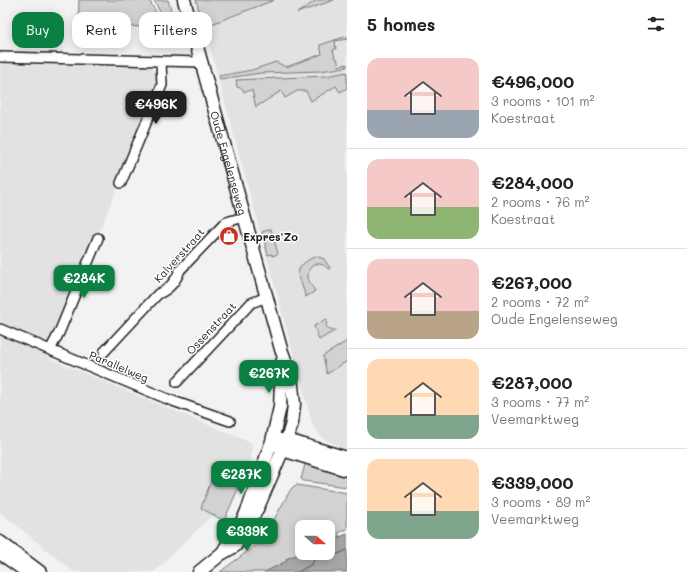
<!DOCTYPE html>
<meta charset="utf-8">
<style>
:root{--surface:#fff;--page:#f6f6f6;--text:#222;--muted:#767676;--line:#e0e0e0;--accent:#0b8043}
body{margin:0;font-family:Mali,sans-serif;background:var(--page);color:var(--text);height:100vh;display:flex;flex-direction:column;font-size:15px;white-space:nowrap}
*{box-sizing:border-box;margin:0}
p{font-size:13px;color:var(--muted)}
.icon{flex:none;width:22px;height:22px;fill:none;stroke:currentColor;stroke-width:2;stroke-linecap:round;stroke-linejoin:round}
.map{position:relative;flex:1;overflow:hidden}
.drawer{display:flex;flex-direction:column;background:var(--surface);width:340px}
.drawer>*{flex:none}
.guide{position:absolute;left:12px;top:12px;width:275px;height:36px;display:flex;gap:8px}
.needle{width:26px;rotate:111deg}
.controls{position:absolute;left:295px;top:520px;display:grid;gap:8px}
.controls a{display:grid;place-items:center;width:40px;height:40px;border-radius:8px;background:var(--surface);box-shadow:0 2px 10px #0003;font-size:20px}
.price{position:absolute;translate:-50% -34px;padding:0 9px;border-radius:8px;background:var(--accent);color:#fff;font-size:13px;line-height:26px;filter:drop-shadow(0 1px 2px #0008)}
.price::after{content:'';position:absolute;left:50%;top:24px;width:12px;height:9px;margin-left:-6px;background:inherit;clip-path:polygon(0 0,100% 0,50% 100%)}
.price.selected{background:#222;color:#fff}
ul{padding:0;list-style:none}
li{display:flex;align-items:center;gap:12px;height:100px;padding:0 20px}
li+li{border-top:1px solid var(--line)}
li span{display:grid;place-items:center;flex:none;width:112px;height:80px;border-radius:12px;color:#555}
li>.icon{margin-inline-start:auto}
span .icon{width:48px;height:48px;fill:#fffc;stroke-width:1}
li b{font-size:17px}
h2{display:flex;justify-content:space-between;align-items:center;height:48px;padding:0 20px;font-size:17px}
.chip{padding:0 14px;border-radius:12px;background:var(--surface);box-shadow:0 2px 10px #0003;font-size:14px;line-height:36px}
.chip.selected{background:var(--accent);color:#fff}
main{display:flex;flex:1;min-height:0}
.map>svg:first-child{display:block}
</style>
<main>
<div class="map">
<svg width="347" height="572" viewBox="0 0 347 572">
<rect width="100%" height="100%" fill="#f2f2f2"/>
<filter id="ink" filterUnits="userSpaceOnUse"><feTurbulence type="fractalNoise" baseFrequency=".025" numOctaves="2"/><feDisplacementMap in="SourceGraphic" scale="8" xChannelSelector="R" yChannelSelector="G"/><feConvolveMatrix kernelMatrix="1 2 1 2 8 2 1 2 1" color-interpolation-filters="sRGB"/></filter>
<g filter="url(#ink)">
<!-- built -->
<path fill="#e2e2e2" d="M197,0H347V450L322,438L313,426Z
M0,64L147,66L157,71L156,92L48,358L252,443L250,478L154,572H74L0,512Z"/>
<!-- green -->
<path fill="#d2d2d2" stroke="#777" d="M79,0H149L156,12L166,24L154,22L143,27L118,26V20L82,19L81,29H78Z
M154,0H168L179,37L175,29L160,12Z
M196,0H274L209,25L208,23L205,24L202,22Z
M317,0H334L297,13Z
M347,36V39L335,41L336,49L333,50L335,58H337L339,66L347,64V67L320,71L261,73L220,79L219,76L252,70L276,62L286,67L322,54L320,45Z
M347,72V88L340,92L336,86L311,101L306,91H297L285,98L281,91L256,107L252,90L244,92L243,89L237,87L236,80L326,76Z
M271,229L278,254L272,256V254L268,255L262,232Z
M316,256L324,259L330,268L328,269C326,267 325,265 323,265C315,261 307,268 308,276C308,282 312,286 315,291L306,297L298,274C299,264 308,260 316,256Z
M326,319L327,320L326,325C328,330 331,331 336,330L319,340L314,326Z
M347,341V361L327,374L323,356Z
M306,461L347,474V487L304,481L301,479Z
M214,473L240,484L224,521L201,508Z
M297,485L347,493V529L338,533L340,537L328,542V527H302V553L286,559L287,561L265,572H220L256,545L264,537L291,489L294,486Z"/>
<!-- water -->
<path fill="#a8a8a8" stroke="#707070" d="M347,534V572H265L287,561L286,559L302,553H328V542Z"/>
<g fill="none" stroke-linecap="round" stroke-linejoin="round">
<!-- shore -->
<path stroke="#545454" stroke-width="1" d="M298,572L312,564L318,553C331,557 334,556 347,550"/>
<defs>
<path id="street" d="M0,57L202,62
M121,183L162,85L161,62
M0,329L170,400L230,421
M50,350L59,333L98,238
M104,352L158,294C168,290 176,281 180,270L225,223L230,221L244,217
M177,382L251,303L267,297"/>
<g id="secondary">
<path id="s1" d="M184,0L258,266L281,349L291,377L294,404L292,423L287,440L258,507L244,534L235,546L221,554L199,572"/>
<path d="M280,440H287L347,458"/>
<path d="M278,445L283,450L347,470"/>
<path d="M0,542L40,572"/>
<path d="M223,552L244,518L249,506L272,441L280,407L282,362"/>
<path d="M0,553L27,572"/>
</g>
</defs>
<!-- street casing -->
<use href="#street" stroke="#1c1c1c" stroke-width="12"/>
<!-- secondary casing -->
<use href="#secondary" stroke="#1c1c1c" stroke-width="15"/>
<!-- street -->
<use href="#street" stroke="#fff" stroke-width="9"/>
<!-- secondary -->
<use href="#secondary" stroke="#fff" stroke-width="12"/>
</g>
</g>
<!-- icons -->
<defs>
<symbol id="shop-disc" viewBox="-11 -11 22 22"><circle r="9.5" fill="#c8321e" stroke="#fff"/><path d="M-5-2.5h2.3a2.7 3.5 0 0 1 5.4 0H5L5.5 6h-11ZM-1.5-2.5h3a1.5 2.3 0 0 0-3 0Z" fill="#fff"/></symbol>
</defs>
<g fill-rule="evenodd">
<use href="#shop-disc" x="218" y="225" width="22" height="22"/>
</g>
<g text-anchor="middle" dominant-baseline="central" stroke-width="3" stroke-linejoin="round" paint-order="stroke">
<!-- street labels -->
<g font-size="11" fill="#1c1c1c" stroke="#fff">
<text stroke="none"><textPath href="#s1" startOffset="169">Oude Engelenseweg</textPath></text>
<text transform="translate(179 255) rotate(-48)">Kalverstraat</text>
<text transform="translate(211 328) rotate(-47)">Ossenstraat</text>
<text transform="translate(119 366) rotate(23)">Parallelweg</text>
</g>
<!-- poi labels -->
<g font-size="11" font-weight="bold" fill="#1c1c1c" stroke="#fff" text-anchor="start">
<text x="243" y="236">Expres'Zo</text>
</g>
</g>
</svg>
<div class="controls">
<a><svg class="needle" viewBox="-14 -14 28 28"><path d="M0-13l5 13h-10z" fill="#e53935"/><path d="M0 13l5-13h-10z" fill="#767676"/></svg></a>
</div>
<b class="price selected" style="left:156px;top:125px">€496K</b>
<b class="price" style="left:84px;top:299px">€284K</b>
<b class="price" style="left:269px;top:394px">€267K</b>
<b class="price" style="left:241px;top:495px">€287K</b>
<b class="price" style="left:247px;top:552px">€339K</b>
<div class="guide">
<a class="chip selected">Buy</a>
<a class="chip">Rent</a>
<a class="chip">Filters</a>
</div>
</div>
<section class="drawer">
<h2>5 homes<svg class="icon" aria-label="filters" viewBox="0 0 24 24"><path d="M4 7h16M4 17h16"/><circle cx="9" cy="7" r="2"/><circle cx="15" cy="17" r="2"/></svg></h2>
<ul>
<li><span style="background:linear-gradient(#f6c9c9 65%,#9aa5b1 0)"><svg class="icon" aria-label="home" viewBox="0 0 24 24"><path d="M3 11l9-7 9 7M6 9v11h12V9"/></svg></span><div><b>€496,000</b><p>3 rooms · 101 m²</p><p>Koestraat</p></div></li>
<li><span style="background:linear-gradient(#f6c9c9 60%,#8fb573 0)"><svg class="icon" aria-label="home" viewBox="0 0 24 24"><path d="M3 11l9-7 9 7M6 9v11h12V9"/></svg></span><div><b>€284,000</b><p>2 rooms · 76 m²</p><p>Koestraat</p></div></li>
<li><span style="background:linear-gradient(#f6c9c9 65%,#b9a48a 0)"><svg class="icon" aria-label="home" viewBox="0 0 24 24"><path d="M3 11l9-7 9 7M6 9v11h12V9"/></svg></span><div><b>€267,000</b><p>2 rooms · 72 m²</p><p>Oude Engelenseweg</p></div></li>
<li><span style="background:linear-gradient(#ffd9b3 70%,#7fa58c 0)"><svg class="icon" aria-label="home" viewBox="0 0 24 24"><path d="M3 11l9-7 9 7M6 9v11h12V9"/></svg></span><div><b>€287,000</b><p>3 rooms · 77 m²</p><p>Veemarktweg</p></div></li>
<li><span style="background:linear-gradient(#ffd9b3 65%,#7fa58c 0)"><svg class="icon" aria-label="home" viewBox="0 0 24 24"><path d="M3 11l9-7 9 7M6 9v11h12V9"/></svg></span><div><b>€339,000</b><p>3 rooms · 89 m²</p><p>Veemarktweg</p></div></li>
</ul>
</section>
</main>
